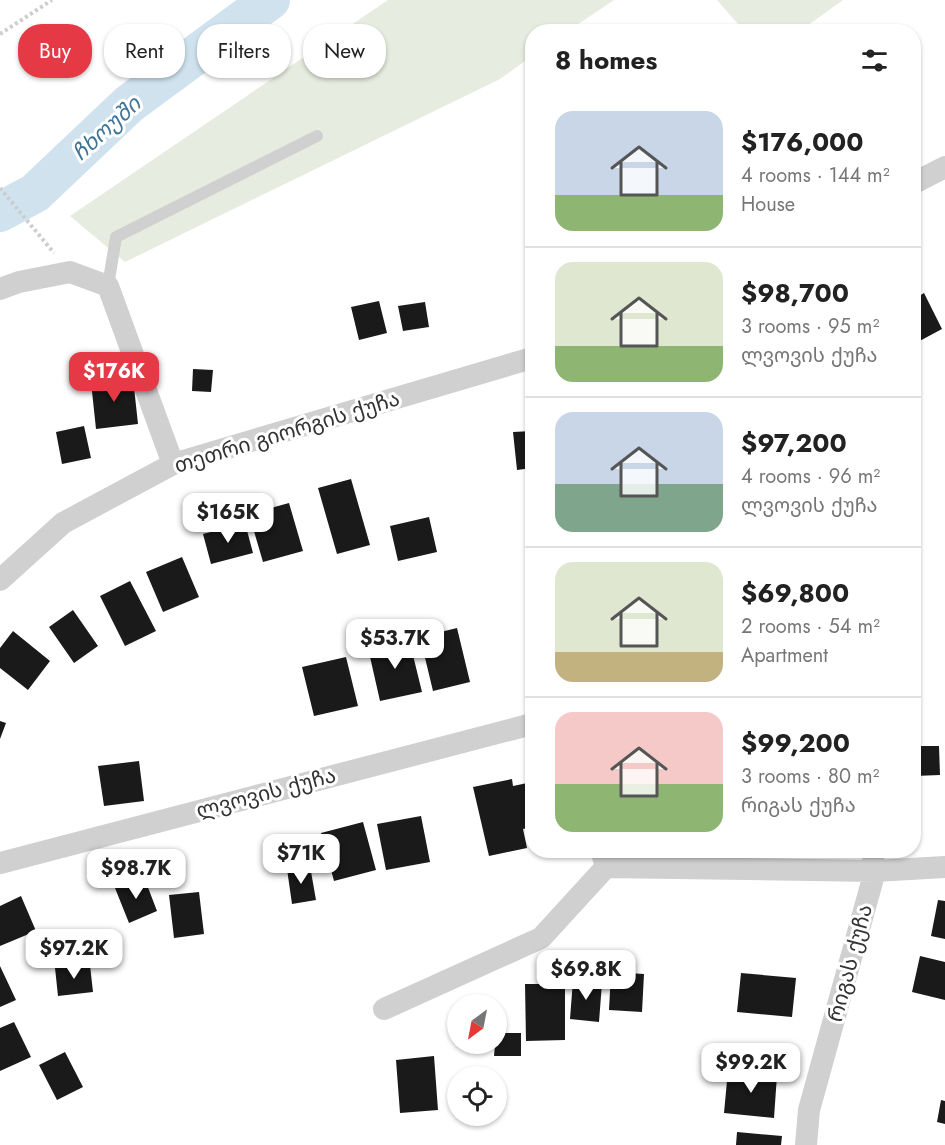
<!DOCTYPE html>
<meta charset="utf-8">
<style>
:root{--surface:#fff;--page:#f2f2f2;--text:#222;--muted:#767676;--line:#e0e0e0;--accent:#e63946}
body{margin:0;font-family:Jost,"Noto Sans Georgian",sans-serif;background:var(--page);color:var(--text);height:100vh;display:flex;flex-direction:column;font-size:22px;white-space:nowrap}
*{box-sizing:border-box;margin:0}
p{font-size:20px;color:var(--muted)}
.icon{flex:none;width:33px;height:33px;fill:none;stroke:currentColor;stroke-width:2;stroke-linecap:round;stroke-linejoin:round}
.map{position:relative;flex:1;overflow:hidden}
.drawer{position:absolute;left:525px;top:24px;width:396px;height:834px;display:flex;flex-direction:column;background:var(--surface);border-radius:24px;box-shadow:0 2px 4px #0004}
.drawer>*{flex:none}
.hud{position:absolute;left:18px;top:24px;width:417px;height:54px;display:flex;gap:12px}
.needle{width:39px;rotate:212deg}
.buttons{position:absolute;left:447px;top:994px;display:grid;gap:12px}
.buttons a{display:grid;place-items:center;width:60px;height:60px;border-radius:50%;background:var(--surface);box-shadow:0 2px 4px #0004;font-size:30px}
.price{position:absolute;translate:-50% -51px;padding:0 14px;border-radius:12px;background:#fff;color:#222;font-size:20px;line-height:39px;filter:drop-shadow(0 2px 3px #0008)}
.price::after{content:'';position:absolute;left:50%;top:36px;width:18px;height:14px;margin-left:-9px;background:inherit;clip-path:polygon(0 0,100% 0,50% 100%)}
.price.selected{background:var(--accent);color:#fff}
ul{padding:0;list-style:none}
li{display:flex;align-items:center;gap:18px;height:150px;padding:0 30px}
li+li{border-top:2px solid var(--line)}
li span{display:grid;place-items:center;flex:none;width:168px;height:120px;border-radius:18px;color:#555}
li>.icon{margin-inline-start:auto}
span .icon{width:72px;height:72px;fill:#fffc;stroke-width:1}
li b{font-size:26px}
h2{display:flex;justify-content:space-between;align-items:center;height:72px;padding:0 30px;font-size:26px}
.tag{padding:0 21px;border-radius:24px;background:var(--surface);box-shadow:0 2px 4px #0004;font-size:21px;line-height:54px}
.tag.selected{background:var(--accent);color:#fff}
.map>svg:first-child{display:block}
</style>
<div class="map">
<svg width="945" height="1145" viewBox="0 0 945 1145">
<rect width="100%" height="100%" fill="#fff"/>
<!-- green -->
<path fill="#e6ecdf" d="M388,0H614L568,31L532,32V56L500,79L125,262L70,216Z
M717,0H843L800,31H744Z"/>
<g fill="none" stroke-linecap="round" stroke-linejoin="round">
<!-- river -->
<path stroke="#cfe2ee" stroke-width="40" d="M0,212L35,193L129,104L270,0"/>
</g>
<!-- building -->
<path fill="#1a1a1a" d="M924,293L942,329L914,344V299Z
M379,301L387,333L359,340L351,307Z
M425,302L429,327L403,331L398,306Z
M193,369L213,370L211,392L192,391Z
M133,378L138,424L96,429L91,382Z
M84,426L91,458L62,464L56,432Z
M532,431V468L517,470L513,432Z
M351,479L370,545L337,554L318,488Z
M289,503L303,551L263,562L249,514Z
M429,517L437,552L398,561L390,526Z
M245,523L253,553L211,564L203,534Z
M182,557L199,597L163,612L146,572Z
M130,581L156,631L125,646L100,596Z
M73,610L98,646L74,663L49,627Z
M457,628L470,682L433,691L420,637Z
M13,631L50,661L28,690L0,668V648Z
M409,639L422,692L380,701L368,648Z
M346,657L358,706L314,716L302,667Z
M0,721L6,723L0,739Z
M914,746H939L940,775L914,776Z
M139,761L144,801L104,806L98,766Z
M512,779L513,786L532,782V827L523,829L527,848L489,856L473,787Z
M421,816L430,862L386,870L377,824Z
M363,822L376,870L334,881L321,833Z
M310,866L316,900L292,904L287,869Z
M144,877L157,911L129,923L115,888Z
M199,892L204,934L174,938L169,895Z
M21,896L36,931L0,946V906Z
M938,900L945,901V939L931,936Z
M920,956L945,962V1000L912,992Z
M90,965L93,992L58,996L55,968Z
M0,966L16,1000L0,1007Z
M611,972L644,974L642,1012L609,1010Z
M741,973L796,978L792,1017L737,1012Z
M573,980L602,983L599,1022L570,1019Z
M525,984H565V1040L526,1041Z
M14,1022L31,1057L0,1071V1028Z
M496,1033H521V1056H494Z
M65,1052L83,1087L57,1100L39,1065Z
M434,1056L438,1110L400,1113L396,1060Z
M728,1070L777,1075L774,1118L724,1113Z
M941,1100L945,1101V1124L937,1122Z
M737,1132L782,1136L781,1145H736Z"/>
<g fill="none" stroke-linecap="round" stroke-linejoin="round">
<!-- path -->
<path stroke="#cdcdcd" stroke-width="4" stroke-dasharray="3 3" stroke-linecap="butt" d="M0,34L52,0
M0,188L54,253"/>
<!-- service -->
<path stroke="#d0d0d0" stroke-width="12" d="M108,286L116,237L317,136"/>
<!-- minor -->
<path stroke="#d0d0d0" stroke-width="22" d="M914,183L945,167
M0,289L19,282L70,272L108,286L173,464
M0,580L63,523L173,464L532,358
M601,850L606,867L875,871L945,867
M0,863L532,724
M384,1009L541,938L606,867
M806,1145L809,1110L875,871L872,850"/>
</g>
<g text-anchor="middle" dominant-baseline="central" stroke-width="6" stroke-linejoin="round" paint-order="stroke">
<!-- street labels -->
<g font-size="21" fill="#333" stroke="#fff">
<text transform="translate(287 432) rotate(-17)">თეთრი გიორგის ქუჩა</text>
<text transform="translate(266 793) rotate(-15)">ლვოვის ქუჩა</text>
<text transform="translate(850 963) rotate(-75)">რიგას ქუჩა</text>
</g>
<!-- water labels -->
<g font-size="22" font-style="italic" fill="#3f7597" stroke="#fff">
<text transform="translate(106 128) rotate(-42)">ჩხოუში</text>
</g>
</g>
</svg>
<div class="buttons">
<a><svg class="needle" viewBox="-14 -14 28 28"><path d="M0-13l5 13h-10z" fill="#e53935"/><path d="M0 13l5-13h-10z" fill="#767676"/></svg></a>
<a><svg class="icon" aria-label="locate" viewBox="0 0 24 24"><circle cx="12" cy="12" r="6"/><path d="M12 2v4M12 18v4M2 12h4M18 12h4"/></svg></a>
</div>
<b class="price selected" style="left:114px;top:403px">$176K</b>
<b class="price" style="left:228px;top:544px">$165K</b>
<b class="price" style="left:395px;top:670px">$53.7K</b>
<b class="price" style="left:301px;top:885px">$71K</b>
<b class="price" style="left:136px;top:900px">$98.7K</b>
<b class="price" style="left:74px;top:980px">$97.2K</b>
<b class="price" style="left:586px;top:1001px">$69.8K</b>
<b class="price" style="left:751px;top:1094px">$99.2K</b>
<div class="hud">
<a class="tag selected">Buy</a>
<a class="tag">Rent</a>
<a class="tag">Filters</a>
<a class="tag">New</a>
</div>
<section class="drawer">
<h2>8 homes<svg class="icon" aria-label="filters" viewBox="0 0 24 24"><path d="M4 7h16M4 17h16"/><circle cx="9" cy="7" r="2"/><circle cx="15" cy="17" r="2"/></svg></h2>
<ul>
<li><span style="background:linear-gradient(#c9d6e8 70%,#8fb573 0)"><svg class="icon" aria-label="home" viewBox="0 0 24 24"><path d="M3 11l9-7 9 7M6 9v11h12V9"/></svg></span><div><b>$176,000</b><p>4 rooms · 144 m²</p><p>House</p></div></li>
<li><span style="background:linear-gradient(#dfe7d0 70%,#8fb573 0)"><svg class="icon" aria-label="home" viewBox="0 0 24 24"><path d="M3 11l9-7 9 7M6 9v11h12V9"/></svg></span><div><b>$98,700</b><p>3 rooms · 95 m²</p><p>ლვოვის ქუჩა</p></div></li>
<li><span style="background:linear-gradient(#c9d6e8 60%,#7fa58c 0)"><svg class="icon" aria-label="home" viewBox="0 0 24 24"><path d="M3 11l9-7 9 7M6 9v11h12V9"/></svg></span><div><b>$97,200</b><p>4 rooms · 96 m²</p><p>ლვოვის ქუჩა</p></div></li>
<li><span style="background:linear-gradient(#dfe7d0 75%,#c2b280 0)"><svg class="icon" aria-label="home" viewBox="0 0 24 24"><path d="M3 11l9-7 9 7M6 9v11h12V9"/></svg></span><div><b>$69,800</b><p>2 rooms · 54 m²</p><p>Apartment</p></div></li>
<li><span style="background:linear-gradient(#f6c9c9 60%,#8fb573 0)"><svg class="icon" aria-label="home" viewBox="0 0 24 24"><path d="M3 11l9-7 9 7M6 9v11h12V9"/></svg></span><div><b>$99,200</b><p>3 rooms · 80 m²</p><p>რიგას ქუჩა</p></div></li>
</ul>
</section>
</div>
